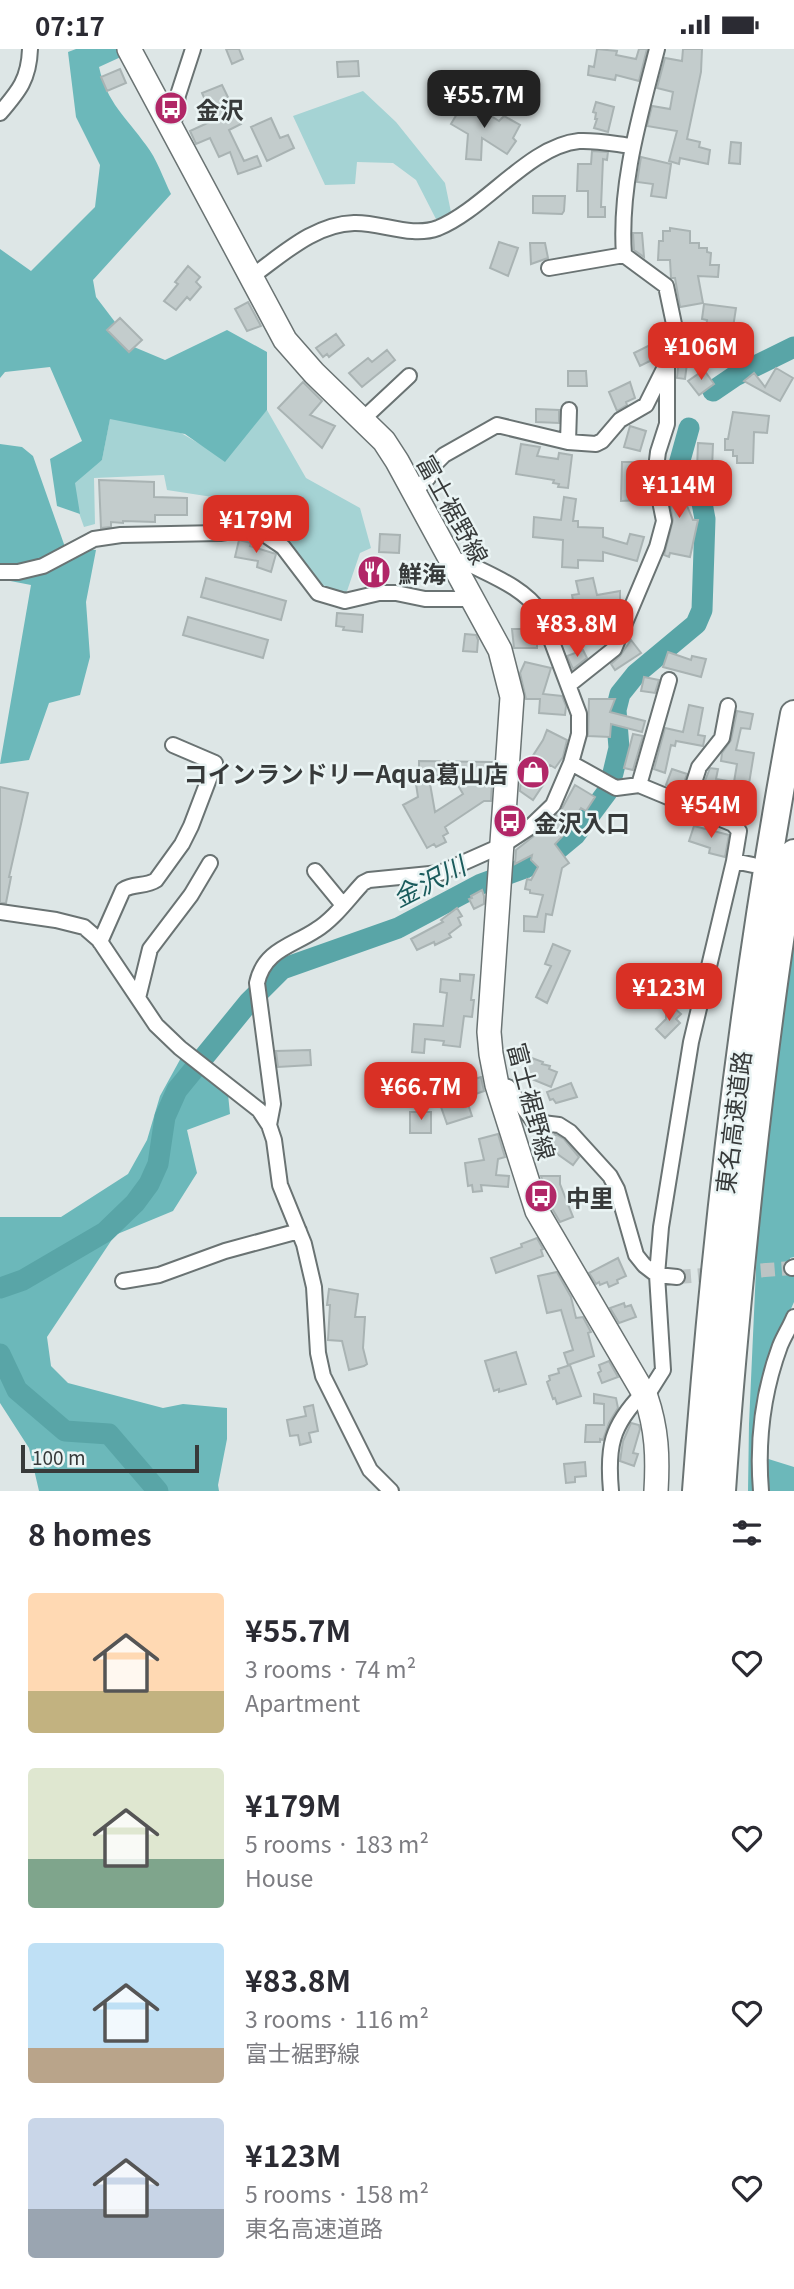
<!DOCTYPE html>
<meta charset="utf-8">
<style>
:root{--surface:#fff;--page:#f7f7f7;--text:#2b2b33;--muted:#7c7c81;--accent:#d93025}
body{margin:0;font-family:Georgia,"Noto Sans JP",serif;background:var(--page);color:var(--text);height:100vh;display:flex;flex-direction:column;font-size:26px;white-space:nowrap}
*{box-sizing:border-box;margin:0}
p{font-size:23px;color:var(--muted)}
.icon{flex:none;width:38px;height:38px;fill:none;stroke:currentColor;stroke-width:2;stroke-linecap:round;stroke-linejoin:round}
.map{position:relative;height:1442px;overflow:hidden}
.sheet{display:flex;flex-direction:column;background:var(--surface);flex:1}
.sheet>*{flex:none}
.scale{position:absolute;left:21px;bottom:18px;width:178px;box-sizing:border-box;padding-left:7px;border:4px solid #373a3a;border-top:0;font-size:19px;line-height:24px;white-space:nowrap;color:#373a3a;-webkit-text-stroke:5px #eaf4f4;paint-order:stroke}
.price{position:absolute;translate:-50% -60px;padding:0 16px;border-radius:14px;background:var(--accent);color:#fff;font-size:23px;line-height:46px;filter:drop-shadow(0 2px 4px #0008)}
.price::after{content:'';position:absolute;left:50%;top:42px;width:21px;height:16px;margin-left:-10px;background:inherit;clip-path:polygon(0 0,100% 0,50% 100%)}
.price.current{background:#222;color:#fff}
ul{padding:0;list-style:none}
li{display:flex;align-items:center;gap:21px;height:175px;padding:0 28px}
li span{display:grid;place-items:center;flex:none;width:196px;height:140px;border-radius:7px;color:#555}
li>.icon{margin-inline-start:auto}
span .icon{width:84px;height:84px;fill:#fffc;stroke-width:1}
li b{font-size:30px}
h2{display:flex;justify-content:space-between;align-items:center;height:84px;padding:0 28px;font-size:30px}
.status{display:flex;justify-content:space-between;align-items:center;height:49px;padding:0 35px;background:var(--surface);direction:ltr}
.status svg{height:19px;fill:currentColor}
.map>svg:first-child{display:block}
</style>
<div class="status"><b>07:17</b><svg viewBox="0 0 49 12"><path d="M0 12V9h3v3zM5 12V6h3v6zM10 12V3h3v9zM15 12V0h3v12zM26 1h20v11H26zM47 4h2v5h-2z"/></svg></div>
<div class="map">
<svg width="794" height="1442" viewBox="0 0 794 1442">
<rect width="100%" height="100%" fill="#dde6e6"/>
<!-- green -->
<path fill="#a5d3d4" d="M363,42L396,73L445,134L452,168L437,172L416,131L393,114L357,113L355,135L325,136L293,67Z
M267,361L306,429L360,459L371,499L360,504L345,548L322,540L262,477L223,478L232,451L167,441L164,426L94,429L95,475L84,478L68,433L102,411L110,369L181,384L222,408Z"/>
<!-- forest -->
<path fill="#6cb8ba" d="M76,0H120L123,7L99,18C107,54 126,68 146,96C157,110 163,129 171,145L93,231L96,248L134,298L165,311L227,281L267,303V361L225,413L185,385L110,370L102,411L75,434L80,465L57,457L50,410L82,392L50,318L5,323L0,329V200L31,222L95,158L100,116L76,68L68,3Z
M0,395L22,398L33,407L65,498L96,501L86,553L90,608L80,646L49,654L29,711L0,715L31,536L0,530Z
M794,832V1208L790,1209L789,1226L794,1227V1253L777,1292L756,1406L794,1418V1442H748L749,1375L762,1087Z
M182,1007L228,1045L230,1065L187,1081L197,1124L173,1162L115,1186L47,1288L51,1317L68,1334L163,1359L183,1355L227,1359V1390L218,1436L219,1442H39L29,1399L0,1354V1168H61L128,1125L147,1091L160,1047Z"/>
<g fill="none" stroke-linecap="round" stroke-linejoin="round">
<!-- river -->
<path stroke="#59a5a7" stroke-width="21" d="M713,342L735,327L794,298
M0,1239L23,1231L105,1183L135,1154L149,1135L158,1115L165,1068L177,1041L249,953L282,920L398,879L481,835L525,819L557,801L575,786L607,743L613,724L619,699L616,661L620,645L636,625L696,575L702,561L705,470L702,454L679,415L689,379
M0,1305L17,1341L65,1382L109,1385L158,1442"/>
</g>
<!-- building -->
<path fill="#c3cccc" stroke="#a9b3b3" stroke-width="2" fill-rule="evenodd" d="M226,0H239L243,10L232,15Z
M597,0L617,2L616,6L636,10L639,0H647L639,32L616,26L615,31L588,26L589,17L594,18Z
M683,0H702L701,23L687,90L700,93L699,98L710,101L708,115L680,109L679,115L669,112L677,82L647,77L652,57L670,60L673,43L657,39L665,9L682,12Z
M358,12L359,27L338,28L337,13Z
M120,20L126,34L107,42L101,28Z
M222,36L241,75L229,81L244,112L257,107L261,117L238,125L230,103L219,108L210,89L196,95L190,82L214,71L202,44Z
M467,48L479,55L477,58L499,72L504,67L520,76L513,89L516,92L507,105L482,89L481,111L466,110L468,85L451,75Z
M596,53L614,58L608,83L594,79L597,70H595L596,64L593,63Z
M271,69L280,89L288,86L294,99L267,112L251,78Z
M731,93L741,94L740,115L729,114Z
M592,102L608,103L607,111L603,110L601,158H605V168H588V142H577L578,115H591Z
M641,108L671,115L666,149L651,147L653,135L637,133Z
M533,147H565L564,162L562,165L533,164Z
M670,179L690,182V194H699V199H707V203L711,204L710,216H719L718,228L698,227L703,254L680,258L675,229H671L670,211H658L659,192H663V182H670Z
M633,184H642L644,208L634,201Z
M499,193L518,199L508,227L490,219Z
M530,194H545L548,209L531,215Z
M188,217L200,228L196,233L201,238L190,251L187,248L176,261L164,252L178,235L175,233Z
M248,253L261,277L247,282L235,260Z
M704,255L736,259L732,285L706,281L707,271L702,270Z
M120,269L142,291L129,303L107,281Z
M336,285L344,296L329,308L327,305L323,308L316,299Z
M656,293L660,301L658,308L640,317L634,304Z
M680,298L689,299L685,330L677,329Z
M387,301L395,311L362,338L349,324L368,309L372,313Z
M776,319L793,329L780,352L744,332L754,324L765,338Z
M704,321L714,335L699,346L688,332Z
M568,322H586L587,337H568Z
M303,333L322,352L310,366L335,377L322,399L278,359Z
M630,333L635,349L626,353L627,356L617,362L609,343Z
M536,360L559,361V374L536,373Z
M733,363L769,367L767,384L754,383L753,414H737V407H733V401H725V390H728Z
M630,377L646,382L640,402L624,398Z
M698,394L713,395L712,420H697Z
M521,395L540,398L537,407L558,410L559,404L572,406L568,439L558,438L559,435L553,434L554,431L516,425Z
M622,413H638L639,438H642L643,451L621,452Z
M674,419L680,446L682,445L693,471H698L690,508L670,504L669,508L664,506L673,471L665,427V421Z
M99,431L154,433V448L187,449V466H155V473L123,472V474L111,473V478L101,479Z
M564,448L576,450L573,472H578V478L603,479V488L627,495L630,485L644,488L637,512L603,503V512L578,511V519L562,518L563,491L533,488L534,468L561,471Z
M380,485L400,486L399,504L379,503Z
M239,491L251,494L250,497L276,505L271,523L257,518L258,512L235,508Z
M368,509L383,512L380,534L363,533Z
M206,529L286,552L281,571L201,548Z
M593,529L597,546L620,542V560L609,562L608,556L575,562L572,546L579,545L576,532Z
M337,564L363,566L362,583L343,581L344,578L336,577Z
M188,568L268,591L263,609L183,586Z
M512,580H537V599H514Z
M465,585L476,586L478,591L477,603L463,602Z
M631,591L641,604L615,621L611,615L620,607Z
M583,601L587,609L573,620L567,607Z
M668,603L691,611L692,607L706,610L701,628L663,618Z
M525,613L551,619L543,645L562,647L566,657L565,666L539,664L540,650H526L520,624Z
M644,628L659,631L655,644L641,642Z
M589,650H615L610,663L645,672L642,683L611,675L610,688L588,687Z
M689,656L703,659L698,686L705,687L703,697L676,692L675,697L671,696L665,724L654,720L665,679L683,683Z
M737,662L753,665L750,680L741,679L736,701L754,704L746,753L730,750L731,742L703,737L710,719L718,720L716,730L734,733L737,715L721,712L722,704L731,691Z
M547,681L567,691L563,708L555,719L550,716L538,733L543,736L533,751L520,742L521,725L543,691Z
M633,685L643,687L633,721L624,719Z
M419,712L493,713L491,752H484L445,778L448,784L443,787L446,793L436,798L434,795L427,799L403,756L418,748L416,735L419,734ZM434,726H452L463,745L435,763L429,729H434Z
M672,720L687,725L681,742L666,736Z
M575,736L595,748L586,762L581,759L571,775L573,776L555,795L569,814L562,819L552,866L546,865L544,883L524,882V867L537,868L543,846L530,844V841L525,840L527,830L531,831L538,818L531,811L532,806L515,815L516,801L535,786L560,763Z
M0,738L28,744L9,828H11L6,854H0Z
M694,777L729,786L725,808L709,804L710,799L689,792Z
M482,841L484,847V855L474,860L469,850L472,849L471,847Z
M457,859L462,867L458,869L461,876L449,885L451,888L435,896L434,893L417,901L411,890L443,873L441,871Z
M553,895L570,902L547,954L536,948L551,917L545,915Z
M460,925L474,926L471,951H474L472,968L464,967L460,998L443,996L444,992L425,990L424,1004L412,1003L414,975L443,977L447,944L440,943L441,930L460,932Z
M673,958L681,965L676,970L680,974L665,989L656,980L666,970V960L669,963Z
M310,1001L311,1016L278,1018L276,1002Z
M529,1008L543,1013L542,1015L550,1017L549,1020L557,1023L551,1038L527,1028L526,1016Z
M481,1028L484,1042L470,1047L465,1033Z
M571,1034L577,1048L556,1054L553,1050L550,1051L547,1043Z
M465,1046L472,1067L447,1075L440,1055Z
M410,1063H431V1084H410Z
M498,1085L505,1108L498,1110L496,1126L509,1127L508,1138L481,1136L482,1142L473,1143L472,1136L468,1137L465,1114L484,1111L479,1090Z
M555,1085L564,1090L579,1108L573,1116L546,1097Z
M541,1127H560V1135L573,1168L560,1173L550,1156Z
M537,1189L543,1200L541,1201L543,1207L496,1224L491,1209L522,1198L521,1195Z
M618,1209L626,1227L617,1231L618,1234L609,1238L607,1233L600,1236L599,1233L596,1235L589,1224Z
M557,1223L571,1248L576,1269L583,1268L591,1283L588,1284L594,1307L568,1316L564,1304L573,1301L561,1261L547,1264L538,1227Z
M329,1240L358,1245L355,1268H365L363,1299L367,1315L364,1317L349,1321L342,1292L328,1291L330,1256H327Z
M624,1254L625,1258L631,1256L636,1268L619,1274L610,1259Z
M516,1303L526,1335L499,1343V1340L494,1342L485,1312Z
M609,1312L618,1328L602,1334L598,1324L601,1322L599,1316Z
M570,1316L581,1347L557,1355L555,1349L553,1350L547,1333L550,1331L549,1327L559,1324L558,1320Z
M594,1345L616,1349L618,1359L609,1374L603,1391L600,1390V1393H585L586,1376H604V1355L594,1354Z
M313,1356L318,1382L309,1384L311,1393L300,1396L298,1386L290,1387L287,1371L306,1367L304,1358Z
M631,1374L639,1376L640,1380L633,1404L638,1405L634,1417L620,1412L623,1392Z
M585,1413L586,1427L575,1428V1433L566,1434L564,1415Z"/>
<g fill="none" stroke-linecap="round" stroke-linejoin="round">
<!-- minor-tunnel -->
<path stroke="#bcc4c4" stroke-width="14" stroke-dasharray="14 7" stroke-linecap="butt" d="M677,1228L792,1219"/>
<defs>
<path id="minor" d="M0,64C19,42 29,30 30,0
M173,80L178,46L193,0
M549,219L624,206
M251,228C282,206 314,175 354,174C381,173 411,189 438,179C485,160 529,97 579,92C596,91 615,95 632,97
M363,370L409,327
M568,393L569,361
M415,442L428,429L435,415L444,406L497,376L568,393L596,395L602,392L620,371L646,356L667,314
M0,523H18L43,517L94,490L121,486L220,484L245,480L258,481L283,498L318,544L345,552L379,544H396L425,550H474
M570,635L614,600L657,498L664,472L655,427L658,403L667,375V314L674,275L666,237L624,206C619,136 640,67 657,0
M571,714L616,739L639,736L733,775L739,782L734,812
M639,736L669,631
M687,755L699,718L722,689L728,657
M315,822L343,856
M0,863L56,871L84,878L99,891L156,976L180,999L259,1061L269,1076L274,1091L280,1136L304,1195L314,1238L318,1304L323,1327L370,1421L391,1442
M100,893L123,841C133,834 146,838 156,831L182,795L191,777L215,714L173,696
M138,949L150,900L191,846L210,814
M497,1036L508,1038L534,1073L559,1076L570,1083L610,1127L617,1140L636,1206L644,1216L657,1226L677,1228
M269,1076L273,1055L257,934C264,901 292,897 316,881C334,870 348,850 363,834L369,831L440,824L503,796L529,779L553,756L571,714L579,685V665L541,564C524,538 490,526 463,512H453
M792,1219L794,1218
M123,1232L159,1226L225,1202L299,1182
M646,1348L663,1321L657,1226L661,1178L691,993L734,812L753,816
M611,1442C607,1398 611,1377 643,1344
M761,1442C757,1394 763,1343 780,1297C784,1287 790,1278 794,1268"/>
<path id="primary" d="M129,0L285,291L314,324L384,392L397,412L500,601L512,648L489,983L491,1005L497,1036L537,1162L646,1348C657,1380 658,1408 656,1442"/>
<path id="motorway" d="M696,1442C715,1182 746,922 794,665
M722,1442C729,1338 739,1234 750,1130C762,1021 775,913 794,804"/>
</defs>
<!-- minor casing -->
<use href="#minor" stroke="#6a7373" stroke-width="18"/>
<!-- primary casing -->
<use href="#primary" stroke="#6a7373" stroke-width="26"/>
<!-- motorway casing -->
<use href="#motorway" stroke="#6a7373" stroke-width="30"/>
<!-- minor -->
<use href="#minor" stroke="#fff" stroke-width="14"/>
<!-- primary -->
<use href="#primary" stroke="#fff" stroke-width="23"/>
<!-- motorway -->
<use href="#motorway" stroke="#fff" stroke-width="26"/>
</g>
<!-- icons -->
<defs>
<symbol id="bus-disc" viewBox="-11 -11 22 22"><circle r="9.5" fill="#b12767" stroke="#eaf4f4"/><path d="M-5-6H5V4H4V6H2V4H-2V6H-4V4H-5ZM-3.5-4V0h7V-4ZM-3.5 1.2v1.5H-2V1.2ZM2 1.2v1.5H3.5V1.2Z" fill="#fff"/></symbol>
<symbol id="restaurant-disc" viewBox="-11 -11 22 22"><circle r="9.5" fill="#b12767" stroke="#eaf4f4"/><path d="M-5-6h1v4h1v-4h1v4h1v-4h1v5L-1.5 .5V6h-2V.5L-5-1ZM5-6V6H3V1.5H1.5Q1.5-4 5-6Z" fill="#fff"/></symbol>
<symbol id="shop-disc" viewBox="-11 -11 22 22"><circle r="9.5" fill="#b12767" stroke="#eaf4f4"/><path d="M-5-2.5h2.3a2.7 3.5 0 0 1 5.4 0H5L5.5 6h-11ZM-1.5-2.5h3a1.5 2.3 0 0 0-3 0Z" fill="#fff"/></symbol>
</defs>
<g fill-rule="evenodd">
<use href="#bus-disc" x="152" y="40" width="38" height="38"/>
<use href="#restaurant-disc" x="355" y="504" width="38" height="38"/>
<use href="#shop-disc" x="514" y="704" width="38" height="38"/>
<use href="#bus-disc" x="491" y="753" width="38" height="38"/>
<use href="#bus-disc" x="522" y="1128" width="38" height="38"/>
</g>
<g text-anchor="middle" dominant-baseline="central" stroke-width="5" stroke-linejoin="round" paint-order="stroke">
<!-- poi labels -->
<g font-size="24" font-weight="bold" fill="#373a3a" stroke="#eaf4f4" text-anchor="start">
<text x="196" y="59">金沢</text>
<text x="398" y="523">鮮海</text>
<text x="508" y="723" text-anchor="end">コインランドリーAqua葛山店</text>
<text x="534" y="772">金沢入口</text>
<text x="566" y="1147">中里</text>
</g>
<!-- street labels -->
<g font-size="24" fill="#373a3a" stroke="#eaf4f4">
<text transform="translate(454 460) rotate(61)">富士裾野線</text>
<text transform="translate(533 1052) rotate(75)">富士裾野線</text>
<text transform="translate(732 1073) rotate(-83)">東名高速道路</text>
</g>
<!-- water labels -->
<g font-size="26" font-style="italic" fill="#1a5b5c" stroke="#eaf4f4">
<text transform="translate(428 831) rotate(-27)">金沢川</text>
</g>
</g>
</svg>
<div class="scale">100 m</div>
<b class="price current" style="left:484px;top:81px">¥55.7M</b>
<b class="price" style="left:701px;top:333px">¥106M</b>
<b class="price" style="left:679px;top:471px">¥114M</b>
<b class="price" style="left:256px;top:506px">¥179M</b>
<b class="price" style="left:577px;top:610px">¥83.8M</b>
<b class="price" style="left:711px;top:791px">¥54M</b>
<b class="price" style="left:669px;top:974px">¥123M</b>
<b class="price" style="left:421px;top:1073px">¥66.7M</b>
</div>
<section class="sheet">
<h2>8 homes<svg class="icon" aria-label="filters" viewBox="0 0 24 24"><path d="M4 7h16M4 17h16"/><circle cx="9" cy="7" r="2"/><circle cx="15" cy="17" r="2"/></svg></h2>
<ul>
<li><span style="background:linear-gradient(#ffd9b3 70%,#c2b280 0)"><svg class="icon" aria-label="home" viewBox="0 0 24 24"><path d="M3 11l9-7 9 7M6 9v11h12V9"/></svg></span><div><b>¥55.7M</b><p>3 rooms · 74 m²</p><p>Apartment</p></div><svg class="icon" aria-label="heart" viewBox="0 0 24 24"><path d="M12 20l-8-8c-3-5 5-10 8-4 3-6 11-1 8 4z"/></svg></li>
<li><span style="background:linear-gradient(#dfe7d0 65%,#7fa58c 0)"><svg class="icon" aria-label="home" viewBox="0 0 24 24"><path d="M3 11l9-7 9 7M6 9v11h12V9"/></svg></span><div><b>¥179M</b><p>5 rooms · 183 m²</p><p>House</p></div><svg class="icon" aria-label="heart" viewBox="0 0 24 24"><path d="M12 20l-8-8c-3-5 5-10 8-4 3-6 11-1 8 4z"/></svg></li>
<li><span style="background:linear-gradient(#bfe0f5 75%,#b9a48a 0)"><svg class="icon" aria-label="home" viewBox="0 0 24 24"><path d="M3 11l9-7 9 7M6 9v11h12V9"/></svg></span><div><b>¥83.8M</b><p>3 rooms · 116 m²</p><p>富士裾野線</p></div><svg class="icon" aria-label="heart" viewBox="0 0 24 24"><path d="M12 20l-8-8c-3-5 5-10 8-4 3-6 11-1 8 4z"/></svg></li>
<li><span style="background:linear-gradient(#c9d6e8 65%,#9aa5b1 0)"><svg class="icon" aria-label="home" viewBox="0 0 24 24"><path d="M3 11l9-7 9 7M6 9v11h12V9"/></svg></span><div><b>¥123M</b><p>5 rooms · 158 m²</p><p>東名高速道路</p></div><svg class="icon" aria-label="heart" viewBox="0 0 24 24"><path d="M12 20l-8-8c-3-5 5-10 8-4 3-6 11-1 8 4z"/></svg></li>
</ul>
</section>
